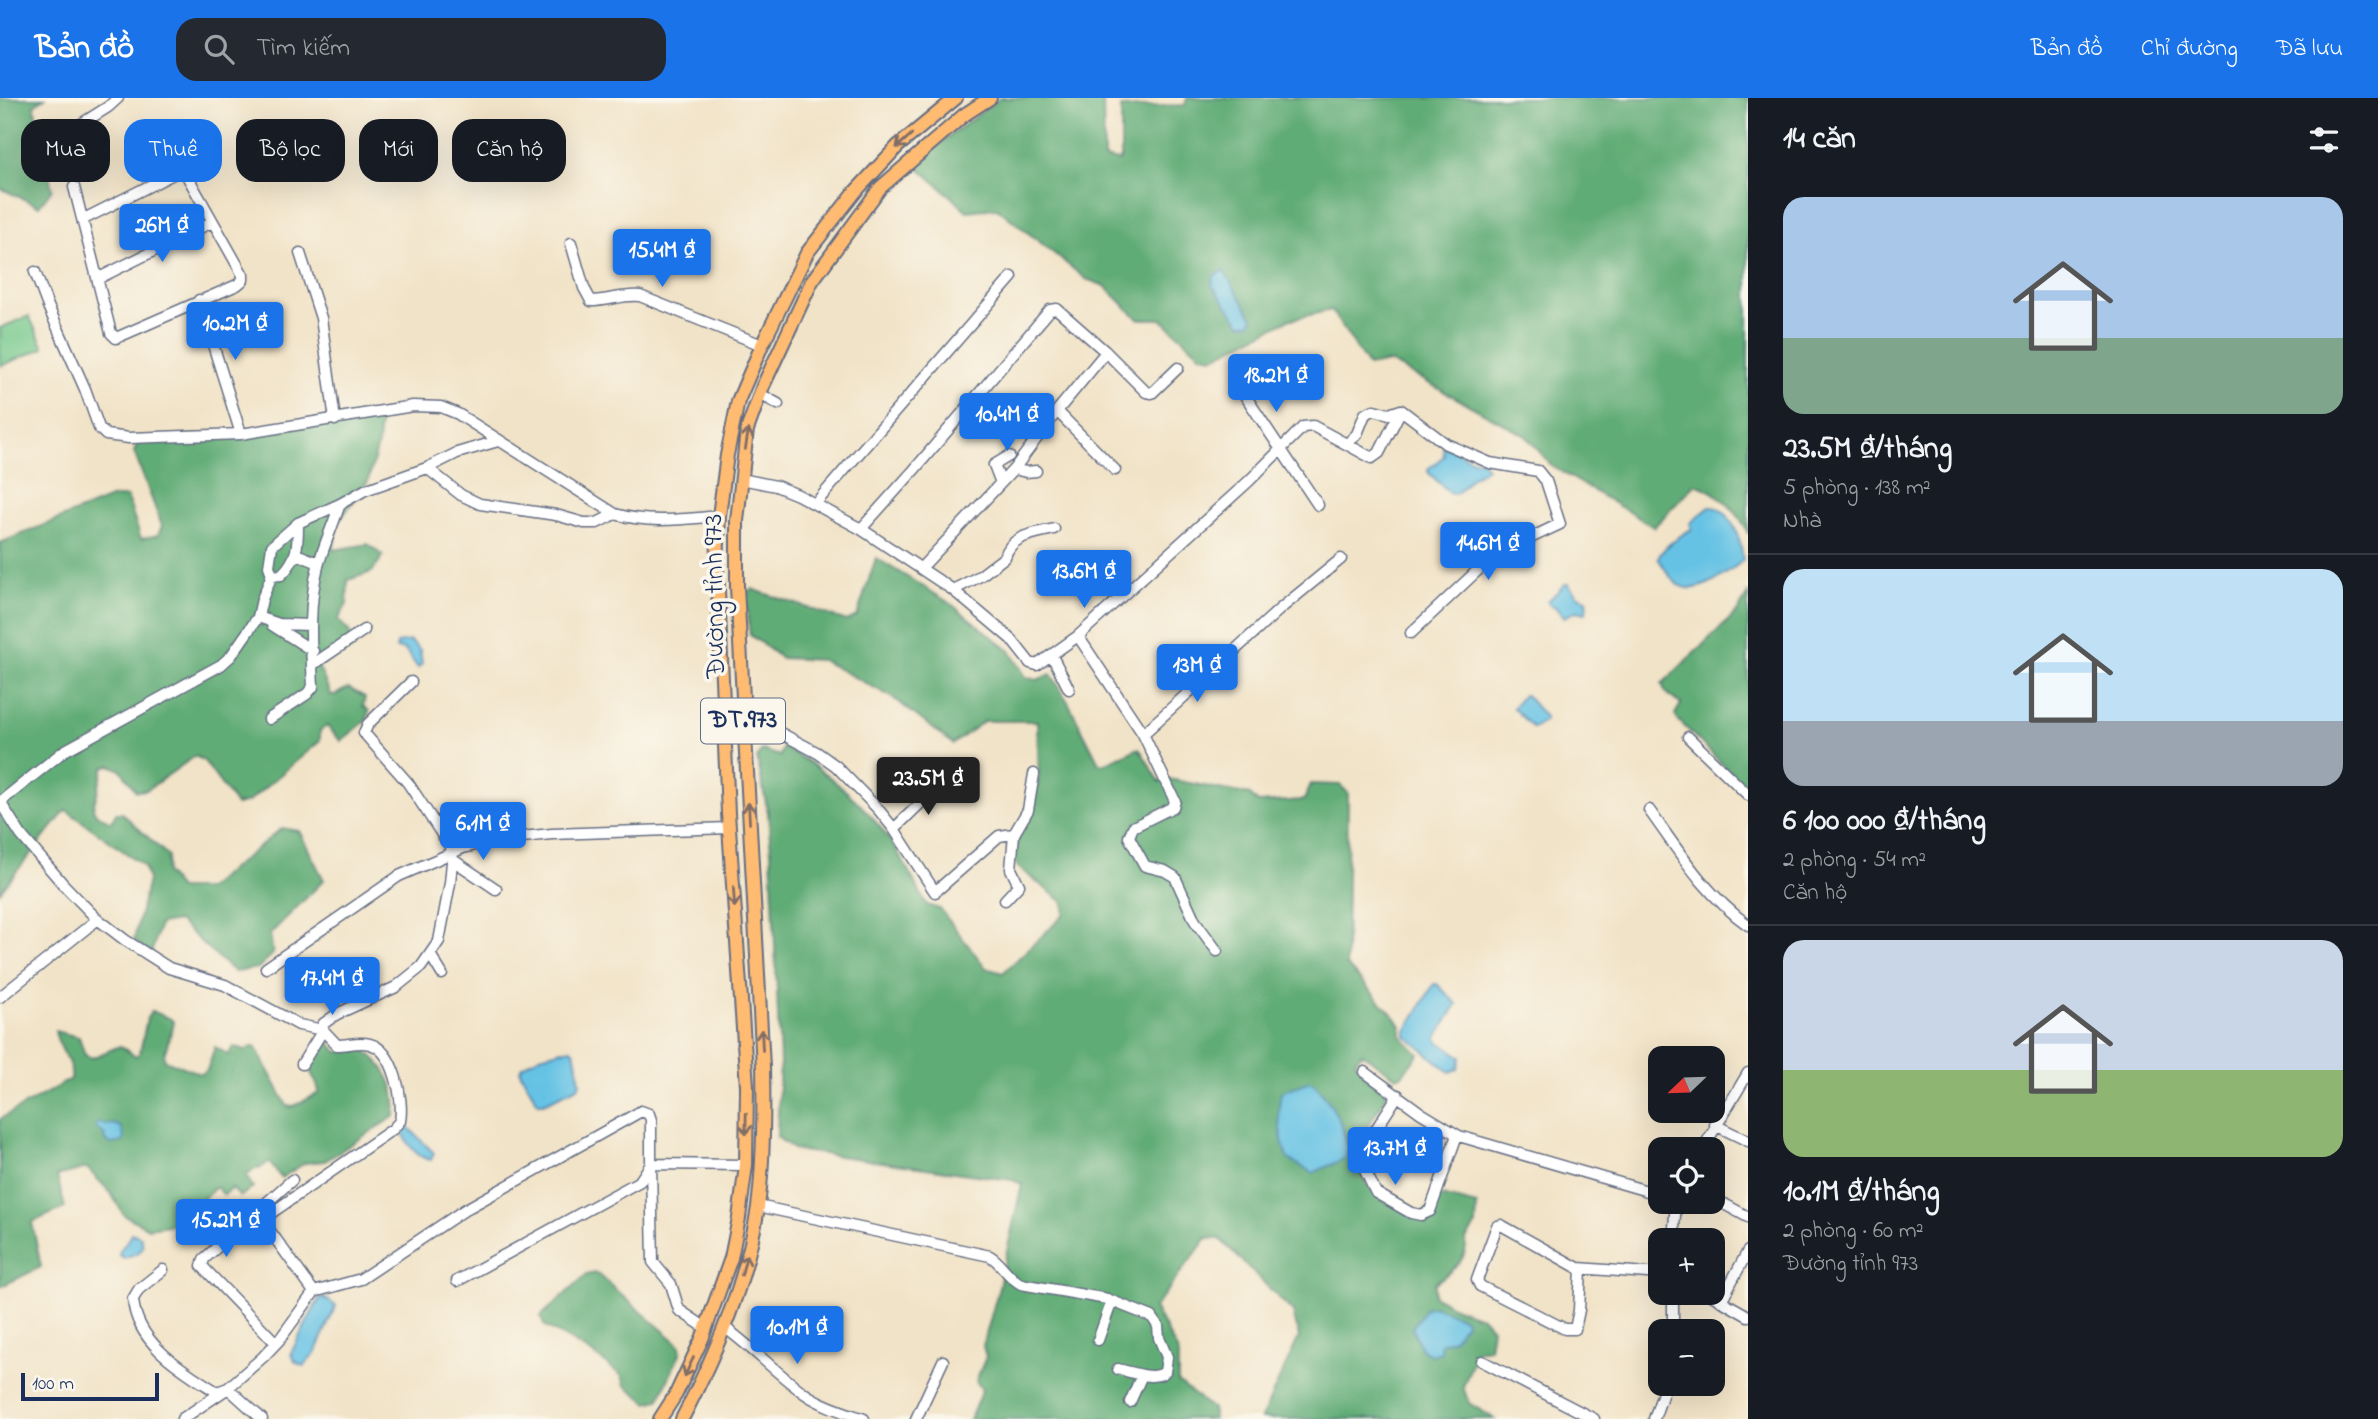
<!DOCTYPE html>
<html lang="vi">
<meta charset="utf-8">
<style>
:root{--surface:#171b24;--page:#242831;--text:#f1f3f6;--muted:#9ea1a6;--line:#363941;--accent:#1a73e8}
body{margin:0;font-family:"Indie Flower",sans-serif;background:var(--page);color:var(--text);height:100vh;display:flex;flex-direction:column;font-size:26px;white-space:nowrap}
*{box-sizing:border-box;margin:0}
p{font-size:23px;color:var(--muted)}
.icon{flex:none;width:38px;height:38px;fill:none;stroke:currentColor;stroke-width:2;stroke-linecap:round;stroke-linejoin:round}
.map{position:relative;flex:1;overflow:hidden}
.panel{display:flex;flex-direction:column;background:var(--surface);width:630px}
.panel>*{flex:none}
.top-card{position:absolute;left:21px;top:21px;width:665px;height:63px;display:flex;gap:14px}
.needle{width:46px;rotate:247deg}
.buttons{position:absolute;left:1648px;top:948px;display:grid;gap:14px}
.buttons a{display:grid;place-items:center;width:77px;height:77px;border-radius:14px;background:var(--surface);box-shadow:0 7px 28px #0002;font-size:35px}
.scale{position:absolute;left:21px;bottom:18px;width:138px;box-sizing:border-box;padding-left:7px;border:4px solid #1b2f5e;border-top:0;font-size:19px;line-height:24px;white-space:nowrap;color:#1b2f5e;-webkit-text-stroke:5px #fbf7ec;paint-order:stroke}
.price{position:absolute;translate:-50% -60px;padding:0 16px;border-radius:7px;background:var(--accent);color:#fff;font-size:23px;line-height:46px;filter:drop-shadow(0 2px 4px #0008)}
.price::after{content:'';position:absolute;left:50%;top:42px;width:21px;height:16px;margin-left:-10px;background:inherit;clip-path:polygon(0 0,100% 0,50% 100%)}
.price.selected{background:#222;color:#fff}
ul{padding:0;list-style:none}
li{display:grid;align-content:center;gap:14px;height:371px;padding:0 35px}
li+li{border-top:2px solid var(--line)}
li span{display:grid;place-items:center;height:217px;border-radius:21px;color:#555}
li>.icon{margin-inline-start:auto}
span .icon{width:126px;height:126px;fill:#fffc;stroke-width:1}
li b{font-size:30px}
h2{display:flex;justify-content:space-between;align-items:center;height:84px;padding:0 35px;font-size:30px}
.chip{padding:0 24px;border-radius:21px;background:var(--surface);box-shadow:0 7px 28px #0002;font-size:24px;line-height:63px}
.chip.selected{background:var(--accent);color:#fff}
header{display:flex;align-items:center;gap:42px;box-sizing:border-box;height:98px;padding:0 35px;background:var(--accent);color:#fff}
header strong{font-size:33px}
nav{display:flex;gap:38px;margin-inline-start:auto;font-size:24px}
.search{width:490px;height:63px;background:var(--page);display:flex;align-items:center;gap:18px;box-sizing:border-box;padding:0 24px;border-radius:21px;color:var(--muted);font-size:26px}
main{display:flex;flex:1;min-height:0}
.map>svg:first-child{display:block}
</style>
<header>
<strong>Bản đồ</strong>
<div class="search"><svg class="icon" aria-label="search" viewBox="0 0 24 24"><circle cx="10" cy="10" r="6"/><path d="M15 15l6 6"/></svg>Tìm kiếm</div>
<nav><a>Bản đồ</a><a>Chỉ đường</a><a>Đã lưu</a></nav>
</header>
<main>
<div class="map">
<svg width="1748" height="1321" viewBox="0 0 1748 1321">
<rect width="100%" height="100%" fill="#fbf7ec"/>
<filter id="ink" filterUnits="userSpaceOnUse"><feTurbulence type="fractalNoise" baseFrequency=".0143" numOctaves="2"/><feDisplacementMap in="SourceGraphic" scale="14" xChannelSelector="R" yChannelSelector="G"/><feConvolveMatrix kernelMatrix="1 2 1 2 8 2 1 2 1" color-interpolation-filters="sRGB"/></filter>
<filter id="wash" filterUnits="userSpaceOnUse"><feTurbulence type="fractalNoise" baseFrequency=".00686" numOctaves="4" result="noise"/><feDisplacementMap in="SourceGraphic" scale="28" xChannelSelector="R" yChannelSelector="G"/><feGaussianBlur stdDeviation="1.57" result="paint"/><feColorMatrix in="noise" values="0 0 0 0 0 0 0 0 0 0 0 0 0 0 0 0 0 1.4 0 .05"/><feComposite in="paint" operator="in"/></filter>
<g filter="url(#wash)">
<rect width="100%" height="100%" fill="#f1e3c7"/>
<!-- green -->
<path fill="#75c88a" stroke="#487c74" stroke-width="2" d="M29,218L44,250L0,268V230Z"/>
<!-- forest -->
<path fill="#60ac76" stroke="#3e6e6a" stroke-width="2" d="M0,0H45L34,7L52,91L39,108L0,90Z
M1000,0H1103L1104,60L1119,63L1121,60V10L1185,7L1187,0H1748V436C1741,415 1717,393 1695,386L1654,429L1552,368L1526,338L1390,264L1368,268L1331,212L1288,222L1214,259L1201,257L1161,221H1138L1105,188L1086,181L997,110L967,113L921,72L917,63Z
M373,318L380,320L378,347L368,383L338,425L333,452L368,446L383,458L372,474L348,482L347,506L338,522L349,533L355,549L318,568L331,597H335L348,590L365,599L363,608L369,613L367,622L341,643L327,628L320,632V643L248,704L236,707L204,663L195,658L147,692L136,693L121,672L110,667L104,669L93,710L95,715L111,724L116,715H122L168,758L166,775L179,791H207L282,730L299,733L324,782L270,836L273,856L258,870L234,874L178,823L160,826L151,856L134,842L148,782L144,768L66,712L0,794V445L113,399H127L141,441L158,437L162,428L134,354L138,344Z
M876,460L950,505L1010,553L1026,579L1037,582L1051,576L1068,604L1099,665L1104,666L1139,650L1160,684L1169,681L1250,697L1258,705L1304,702L1311,686L1340,687L1348,695L1346,867L1396,920L1401,928V938L1419,956L1402,977L1396,979L1362,955L1355,963L1363,976L1388,996L1355,1048L1358,1065L1369,1090L1417,1120L1442,1098L1477,1107L1476,1127L1466,1141C1468,1164 1451,1173 1435,1185L1434,1198L1458,1211L1482,1219L1492,1230L1489,1250L1477,1252L1463,1289L1469,1305L1495,1321H1261L1299,1239L1293,1214L1220,1141L1207,1140L1154,1210L1178,1254V1284L1212,1311L1214,1321H970L982,1292L976,1283L986,1259L983,1248L998,1193L1022,1086L1012,1082L795,1052L777,1039L780,964L771,755L768,715L757,660L762,652L780,658L783,649C825,671 865,706 892,745C905,765 915,786 927,807L940,811L986,870L1003,875L1064,817V805L1018,769L1013,759L1023,724L1032,713L1039,680L1037,623H984L953,646L892,599L822,562L781,560L750,537L745,496L752,491L847,523L857,518Z
M1748,496V692L1677,621L1675,616L1681,606L1666,595L1662,586L1738,513Z
M152,913L171,921L174,925L164,957L165,962L201,976L207,972L215,949L229,957L233,949L247,952L253,948L256,950L287,1008L292,1009L319,995C319,984 308,975 307,963L322,944L329,943L337,954L362,951C386,966 398,989 395,1018L325,1063L305,1065L281,1080L269,1064L259,1071L258,1069L246,1078L253,1089L240,1099L232,1090L224,1097L216,1089L176,1126L148,1130L124,1117L110,1094L87,1070L57,1078L65,1110L32,1124L41,1169L0,1189V1021L71,981C74,965 57,949 55,933L79,939L85,957L92,960L120,948L135,958L140,955L147,920Z
M596,1175L679,1246L681,1253L659,1302L648,1305L625,1287L622,1278L595,1257L544,1227L541,1218L586,1177Z"/>
<!-- water -->
<path fill="#66c2e4" stroke="#4078a1" stroke-width="2" d="M1224,173L1253,220L1251,225L1241,226L1212,187L1214,177Z
M1443,349C1457,349 1466,364 1481,362L1487,370L1471,380L1457,395L1451,396L1428,374V371L1444,358Z
M1711,408C1733,412 1741,443 1743,462C1730,474 1697,499 1679,487C1670,481 1664,469 1658,460C1665,447 1679,438 1692,431L1690,425Z
M1565,486H1568L1578,498L1587,501L1586,515L1576,513L1564,519L1555,509L1549,506L1548,503Z
M410,543L420,552L422,566L418,570L405,552L396,550L398,545Z
M1523,597H1526L1545,619V622L1533,630L1513,610Z
M1434,886H1437L1457,906L1437,939L1438,943L1461,959L1458,971L1450,974L1406,938V933Z
M570,950L574,952L580,984L578,989L544,1005H538L520,974L521,969L540,958Z
M1310,983C1327,993 1353,1041 1346,1060L1313,1075L1287,1060C1280,1039 1276,1016 1281,994Z
M98,1024L105,1027L113,1026L121,1029L124,1039L123,1044L111,1046L104,1041L105,1037L96,1029Z
M405,1029H408L434,1055L431,1062C417,1060 406,1045 402,1031Z
M131,1135L141,1139L143,1149L138,1155L124,1160L119,1157C120,1148 129,1144 131,1135Z
M323,1199L336,1208L315,1255L304,1268C297,1266 292,1262 291,1255L319,1201Z
M1434,1208L1465,1221L1466,1225L1453,1241L1440,1246L1441,1254L1431,1257L1422,1252L1412,1230L1426,1210Z"/>
</g>
<g filter="url(#ink)">
<g fill="none" stroke-linecap="round" stroke-linejoin="round">
<defs>
<path id="minor" d="M70,33L108,9L118,0
M74,89L111,235L116,240L237,187L243,182V177L168,44
M84,121L183,71
M571,145L584,190L591,203C608,203 624,196 640,198L762,247
M300,155L321,220L335,322
M35,174L47,206L85,291L99,330L106,337L129,340L241,336L413,308L441,309L458,316L615,416C649,426 684,421 719,418
M99,180L212,124
M199,202L241,336
M760,296L778,306
M1244,296L1318,407
M1057,313L1115,372
M1347,346L1357,336L1365,316L1374,312L1389,316L1401,312L1446,346L1490,365L1538,373L1546,383L1560,426L1494,457L1411,535
M427,370L461,397L480,406L556,417L584,425H597L615,416
M1014,371L1026,374L1036,373
M741,381L776,388L798,397L861,431L953,492L1011,541L1030,565L1037,567L1078,538L1249,383L1303,329L1313,328L1372,360L1379,355L1401,312
M1001,385L994,367L1009,358
M815,406L1012,179
M861,431L914,372L1050,212L1057,211L1106,254L1146,294L1152,295L1178,270
M296,456L319,465
M922,469L1014,371L1057,313L1106,254
M271,478L281,477C298,461 298,447 298,425
M953,492L980,478L1005,459C1011,437 1034,436 1054,431
M258,519L279,526L311,527
M272,527L313,553
M1078,538L1143,636L1280,511L1341,461
M1052,558L1069,591
M312,567L364,532
M269,621L307,596L313,589C311,549 308,507 318,468C324,447 333,427 340,406L365,392L427,370L457,355L498,343
M744,629L771,630L818,655L836,668L878,711L894,731L935,794L999,738L1014,736
M1143,636L1175,703L1173,709L1133,729L1129,739L1145,768L1165,773L1175,779L1195,823L1217,853
M1688,639L1748,697
M0,704L21,737L63,786L95,819L125,842L169,870L225,887L299,927L323,932L337,947C348,947 359,943 370,946C394,952 404,1002 400,1023L393,1031L267,1118V1129L314,1194
M0,704L64,653L221,567L231,558L258,519L262,501L272,477L269,468L272,448L298,425L340,406
M1649,712C1680,755 1705,796 1748,827
M894,731L941,685
M453,762L496,791
M1005,802L1019,787L1011,771L1014,736L1028,712L1034,676
M431,858L442,876
M266,870L399,778L463,750L502,741L552,736L729,730
M0,899L98,821
M302,966L323,932V926L337,916L396,889L421,869L439,843L450,785L453,753L408,685L364,635L368,626L411,584
M1365,974L1421,1015L1459,1038L1661,1097
M1398,997L1364,1050L1360,1062L1376,1095L1411,1115L1421,1117L1430,1113L1457,1037
M1715,1027L1748,1043
M1702,1052L1748,975
M1713,1100L1748,1119
M758,1108L990,1158C1002,1165 1007,1179 1021,1186L1107,1201L1152,1219L1158,1228L1159,1240L1167,1259L1165,1274C1153,1283 1132,1274 1118,1271
M1673,1143L1676,1104
M1581,1171L1579,1212L1575,1231H1565L1480,1188L1477,1182L1497,1128L1501,1127L1578,1170L1661,1176
M163,1172L139,1191L133,1201C136,1246 183,1272 217,1294L228,1290L262,1321
M1673,1195V1234
M1708,1195L1748,1218
M1721,1203L1748,1153
M724,1229C752,1249 776,1275 804,1295C821,1307 844,1314 864,1321
M706,1230L679,1212L671,1186L653,1164L651,1066L746,1067
M1098,1242L1112,1203
M276,1245L202,1168L204,1161L292,1082
M1482,1263L1594,1321
M1130,1304L1142,1277
M182,1321L228,1290L263,1259L280,1241L314,1194L361,1181L466,1111L636,1016L641,1013L649,1016L651,1022V1066L640,1083L457,1183
M916,1321L943,1263
M1654,1321L1666,1286"/>
<path id="major" d="M660,1321L676,1296L702,1241L731,1160L739,1120L746,1067L747,988L728,715L717,470L719,418L727,357L738,303L762,247L807,155L855,94L898,48L956,0
M682,1321C716,1255 747,1183 758,1109C764,1062 764,1016 763,969L737,489V423L747,332L763,288L812,183L880,90L964,17L990,0"/>
</defs>
<!-- minor casing -->
<use href="#minor" stroke="#666e83" stroke-width="13"/>
<!-- major casing -->
<use href="#major" stroke="#666e83" stroke-width="16"/>
<!-- minor -->
<use href="#minor" stroke="#fff" stroke-width="10"/>
<!-- major -->
<use href="#major" stroke="#ffbb71" stroke-width="12"/>
</g>
<!-- one-way arrows -->
<defs><path id="oneway-shaft" d="M-6 0H5M1.5-3L5.5 0L1.5 3" fill="none" stroke-width="1.6" stroke-linecap="round" stroke-linejoin="round" transform="scale(1.75)"/></defs>
<g stroke="#826e67">
<use href="#oneway-shaft" transform="translate(904 43) rotate(138)"/>
<use href="#oneway-shaft" transform="translate(747 341) rotate(-81)"/>
<use href="#oneway-shaft" transform="translate(749 715) rotate(-93)"/>
<use href="#oneway-shaft" transform="translate(734 799) rotate(86)"/>
<use href="#oneway-shaft" transform="translate(762 942) rotate(-93)"/>
<use href="#oneway-shaft" transform="translate(746 1026) rotate(91)"/>
<use href="#oneway-shaft" transform="translate(744 1167) rotate(-76)"/>
<use href="#oneway-shaft" transform="translate(689 1269) rotate(115)"/>
</g>
</g>
<g text-anchor="middle" dominant-baseline="central" stroke-width="7" stroke-linejoin="round" paint-order="stroke">
<!-- shield labels -->
<rect fill="#fbf7ec" stroke="#5e6b89" stroke-width="2" x="701" y="600.5" width="84" height="45" rx="5"/>
<g font-size="26" font-weight="bold" fill="#1b2f5e">
<text x="743" y="623">ĐT.973</text>
</g>
<!-- street labels -->
<g font-size="28" fill="#1b2f5e" stroke="#fbf7ec">
<text transform="translate(716 498) rotate(-91)">Đường tỉnh 973</text>
</g>
</g>
</svg>
<div class="buttons">
<a><svg class="needle" viewBox="-14 -14 28 28"><path d="M0-13l5 13h-10z" fill="#e53935"/><path d="M0 13l5-13h-10z" fill="#9ea1a6"/></svg></a>
<a><svg class="icon" aria-label="locate" viewBox="0 0 24 24"><circle cx="12" cy="12" r="6"/><path d="M12 2v4M12 18v4M2 12h4M18 12h4"/></svg></a>
<a>+</a>
<a>−</a>
</div>
<div class="scale">100 m</div>
<b class="price" style="left:162px;top:166px">26M ₫</b>
<b class="price" style="left:662px;top:191px">15.4M ₫</b>
<b class="price" style="left:235px;top:264px">10.2M ₫</b>
<b class="price" style="left:1276px;top:316px">18.2M ₫</b>
<b class="price" style="left:1007px;top:355px">10.4M ₫</b>
<b class="price" style="left:1488px;top:484px">14.6M ₫</b>
<b class="price" style="left:1084px;top:512px">13.6M ₫</b>
<b class="price" style="left:1197px;top:606px">13M ₫</b>
<b class="price selected" style="left:928px;top:719px">23.5M ₫</b>
<b class="price" style="left:483px;top:764px">6.1M ₫</b>
<b class="price" style="left:332px;top:919px">17.4M ₫</b>
<b class="price" style="left:1395px;top:1089px">13.7M ₫</b>
<b class="price" style="left:226px;top:1161px">15.2M ₫</b>
<b class="price" style="left:797px;top:1268px">10.1M ₫</b>
<div class="top-card">
<a class="chip">Mua</a>
<a class="chip selected">Thuê</a>
<a class="chip">Bộ lọc</a>
<a class="chip">Mới</a>
<a class="chip">Căn hộ</a>
</div>
</div>
<section class="panel">
<h2>14 căn<svg class="icon" aria-label="filters" viewBox="0 0 24 24"><path d="M4 7h16M4 17h16"/><circle cx="9" cy="7" r="2"/><circle cx="15" cy="17" r="2"/></svg></h2>
<ul>
<li><span style="background:linear-gradient(#a9c7e8 65%,#7fa58c 0)"><svg class="icon" aria-label="home" viewBox="0 0 24 24"><path d="M3 11l9-7 9 7M6 9v11h12V9"/></svg></span><div><b>23.5M ₫/tháng</b><p>5 phòng · 138 m²</p><p>Nhà</p></div></li>
<li><span style="background:linear-gradient(#bfe0f5 70%,#9aa5b1 0)"><svg class="icon" aria-label="home" viewBox="0 0 24 24"><path d="M3 11l9-7 9 7M6 9v11h12V9"/></svg></span><div><b>6 100 000 ₫/tháng</b><p>2 phòng · 54 m²</p><p>Căn hộ</p></div></li>
<li><span style="background:linear-gradient(#c9d6e8 60%,#8fb573 0)"><svg class="icon" aria-label="home" viewBox="0 0 24 24"><path d="M3 11l9-7 9 7M6 9v11h12V9"/></svg></span><div><b>10.1M ₫/tháng</b><p>2 phòng · 60 m²</p><p>Đường tỉnh 973</p></div></li>
</ul>
</section>
</main>
